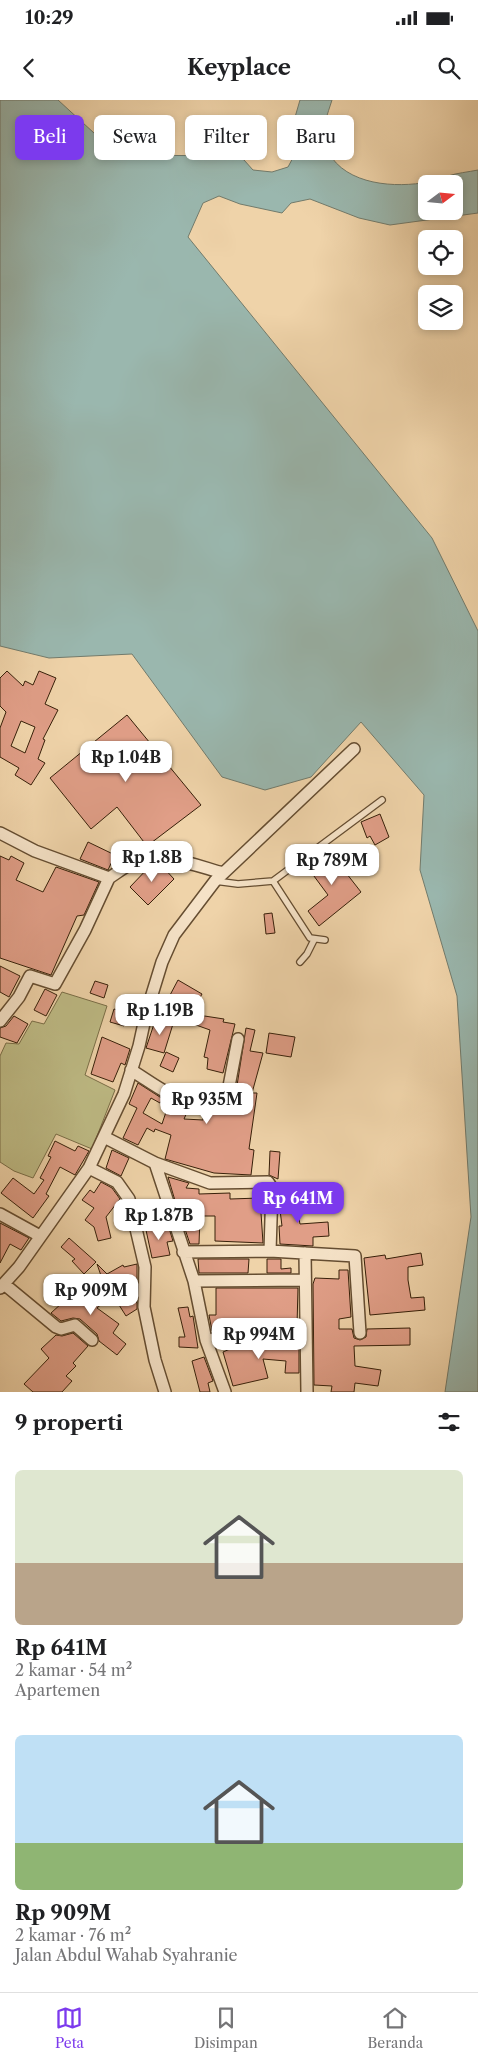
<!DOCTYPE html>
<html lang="id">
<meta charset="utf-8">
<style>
:root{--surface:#fff;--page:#f6f6f6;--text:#202124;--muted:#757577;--line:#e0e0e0;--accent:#7c3aed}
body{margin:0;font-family:"Libre Caslon Text",serif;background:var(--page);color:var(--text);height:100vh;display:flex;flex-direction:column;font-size:19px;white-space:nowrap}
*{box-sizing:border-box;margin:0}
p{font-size:16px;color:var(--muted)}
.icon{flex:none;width:28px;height:28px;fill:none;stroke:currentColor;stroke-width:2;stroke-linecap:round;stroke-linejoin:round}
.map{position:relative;height:1292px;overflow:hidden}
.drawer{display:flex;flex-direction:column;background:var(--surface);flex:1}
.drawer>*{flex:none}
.guide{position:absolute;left:15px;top:15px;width:449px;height:45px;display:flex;gap:10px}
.needle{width:32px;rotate:74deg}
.tools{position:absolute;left:418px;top:75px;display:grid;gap:10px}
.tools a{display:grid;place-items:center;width:45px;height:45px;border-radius:8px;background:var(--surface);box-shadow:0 2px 8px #0003;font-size:25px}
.price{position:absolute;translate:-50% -42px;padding:0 11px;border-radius:10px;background:#fff;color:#222;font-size:16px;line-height:32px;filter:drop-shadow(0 1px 2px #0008)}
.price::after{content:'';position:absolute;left:50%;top:30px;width:15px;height:11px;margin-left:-8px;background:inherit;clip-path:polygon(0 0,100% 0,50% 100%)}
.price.selected{background:var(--accent);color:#fff}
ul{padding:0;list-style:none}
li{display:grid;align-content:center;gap:10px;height:265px;padding:0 15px}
li span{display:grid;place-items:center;height:155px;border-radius:8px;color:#555}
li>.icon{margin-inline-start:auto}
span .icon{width:90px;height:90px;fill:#fffc;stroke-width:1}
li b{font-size:21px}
h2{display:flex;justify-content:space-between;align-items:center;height:60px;padding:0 15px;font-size:21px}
.chip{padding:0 18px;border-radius:8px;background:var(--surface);box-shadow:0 2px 8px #0003;font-size:18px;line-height:45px}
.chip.selected{background:var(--accent);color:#fff}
.status{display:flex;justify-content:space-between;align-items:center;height:35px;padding:0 25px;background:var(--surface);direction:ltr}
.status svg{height:14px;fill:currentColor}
header{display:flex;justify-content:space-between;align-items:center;height:65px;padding:0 15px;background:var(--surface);font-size:22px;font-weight:800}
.menu{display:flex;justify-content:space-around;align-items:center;height:70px;border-top:1px solid var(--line);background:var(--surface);font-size:14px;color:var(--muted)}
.menu a{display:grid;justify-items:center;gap:2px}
.menu .selected{color:var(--accent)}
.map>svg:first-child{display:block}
</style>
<div class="status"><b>10:29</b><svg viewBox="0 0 49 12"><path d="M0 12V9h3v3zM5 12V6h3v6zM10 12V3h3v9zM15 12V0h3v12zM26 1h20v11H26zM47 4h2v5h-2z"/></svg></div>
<header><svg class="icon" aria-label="back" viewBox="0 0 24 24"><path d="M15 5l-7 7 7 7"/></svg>Keyplace<svg class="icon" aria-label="search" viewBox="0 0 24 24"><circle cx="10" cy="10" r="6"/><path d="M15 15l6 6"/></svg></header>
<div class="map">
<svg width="478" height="1292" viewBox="0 0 478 1292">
<rect width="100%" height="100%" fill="#efd3a9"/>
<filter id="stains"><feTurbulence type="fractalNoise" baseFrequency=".004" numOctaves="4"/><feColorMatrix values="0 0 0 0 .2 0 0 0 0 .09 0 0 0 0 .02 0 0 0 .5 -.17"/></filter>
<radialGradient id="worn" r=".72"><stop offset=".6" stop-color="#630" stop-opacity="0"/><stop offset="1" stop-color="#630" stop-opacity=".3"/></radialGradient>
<!-- green -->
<path fill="#bebb85" stroke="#7a6e47" d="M62,892L107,906L85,975L115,990L92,1049L56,1034L33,1078L14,1071L0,1062V956L6,943L19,944L32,921L44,924Z"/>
<!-- water -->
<path fill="#9ab7ae" stroke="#727b6c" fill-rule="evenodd" d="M0,0H58L118,55L238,56L244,60L253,70L272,72L288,67L295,54L293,24L300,0H332C328,13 320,32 325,45C339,83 388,88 422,83C430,82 439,78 448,76C457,73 468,72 478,70V113L390,125L359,118L310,99L291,103L282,113L240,104L219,96L203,103L188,137L432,438L478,531V1292H445L471,1117L457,896L420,770L424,695L361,622L311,677L265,690L222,677L132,554L49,558L0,546ZM426,84H454V111H426Z"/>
<!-- building -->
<path fill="#e09e87" stroke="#372009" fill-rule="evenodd" d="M7,571L23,586L25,581L33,585L39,571L56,578L45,604L58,610L43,639L45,640L38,659L45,663L31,685L15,675L19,668L0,657V628L6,612L0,606V578ZM21,621L35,627L25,653L11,646Z
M127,615L201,705L147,746L117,707L91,729L50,678Z
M380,714L389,737L375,745L370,736L367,738L361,722Z
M88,742L115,755L108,770L80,759Z
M333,748L348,766L343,769L361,792L319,826L308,811L328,795L308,768Z
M0,756L9,760L11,756L24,763L16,780L43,792L56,767L99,782L84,815L77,816L51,875L0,858Z
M150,766H162L174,779L148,805L130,787Z
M272,813L275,833L266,834L264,814Z
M0,866L20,876L9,897L0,892Z
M178,880L202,894L193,910L169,897Z
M95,881L108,885L104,898L90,893Z
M45,889L57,895L46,916L34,910Z
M114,909L128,913L124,926L110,922Z
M198,915L224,919L223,922L235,924L223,973L207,969L208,958L204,957L210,930L196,925Z
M14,916L28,924L17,943L0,937V928L6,926Z
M156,918L173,924L164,953L146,948Z
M246,928L255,930L250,951L263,953L252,993H257L249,1049L254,1050L251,1075L214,1073L165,1059L171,1035L155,1029L154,1032L147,1028L138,1045L123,1038L137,1008L129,1004L138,983L163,999L160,1003L151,998L143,1013L162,1024L169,1003L188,1010L184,1019L203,1020V1012L233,1011Z
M269,933L295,937L291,957L266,953Z
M102,937L130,949L125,965L121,963L113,982L91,974Z
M166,952L179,958L173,972L160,966Z
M55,1041L75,1051L78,1046L89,1051L75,1075L60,1067L46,1094L49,1096L33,1118L1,1093L13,1078L34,1094L44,1080L40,1078L51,1057L48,1056Z
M112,1050L129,1058L121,1076L106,1068Z
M270,1051L280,1052L278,1079L269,1075Z
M168,1077L189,1083L186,1088L199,1089V1094L230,1093V1099L260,1098L263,1143L215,1141V1116H200L199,1144H190L183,1123V1105L176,1104Z
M101,1082L112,1088L120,1099L106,1117L111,1138L98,1141L94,1127L85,1120L94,1108L82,1100L90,1090L94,1093Z
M299,1090L301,1104L296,1105L300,1124L328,1122L329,1136L313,1137V1146L280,1144L279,1126H282L280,1110L283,1109L280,1094Z
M0,1123L29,1138L21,1150L10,1144L0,1163Z
M168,1125L173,1141L167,1142L170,1155L152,1158L146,1130Z
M69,1138L96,1162L84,1174L72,1161L75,1159L61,1147Z
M421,1153L423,1165L408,1167V1180L411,1198L424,1197L425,1210L370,1215L364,1158L385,1155L386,1159Z
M198,1159H249L248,1173H199Z
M267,1159H281V1169L291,1168V1173H267Z
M97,1164L107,1174L123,1165L124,1167L137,1164V1194L132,1195L137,1203V1209L126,1216L114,1197L109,1199Z
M339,1170H348L351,1217L339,1219V1229H352L354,1238L360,1240L366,1237L367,1229L410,1228V1245L354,1246L355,1266L381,1270L378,1286L355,1283L354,1292H331L332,1286L314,1285L313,1184L315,1178L339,1179Z
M86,1181L105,1201L97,1208L119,1224L113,1233L126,1244L117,1255L99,1241L97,1234L80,1219L73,1218L61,1221L51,1213Z
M216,1188H298L297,1226L219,1225V1229L212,1231L209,1215H216Z
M188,1207L190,1217L193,1216L198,1248L179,1247V1237H185L178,1208Z
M73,1233L88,1246L73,1263L76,1266L66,1276L72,1281L62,1292H33L24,1284L49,1258L41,1249L56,1235L62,1236Z
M299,1241V1273H285L286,1261L263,1259L268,1278L233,1286L223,1252L230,1249H224L223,1246Z
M204,1257L213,1281L208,1283L210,1292H200L192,1261Z"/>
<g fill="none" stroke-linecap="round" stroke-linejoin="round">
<defs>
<path id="lane" d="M215,781L238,784L273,781L382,700
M273,781L310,838L325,840
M300,862L307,854L314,840"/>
<path id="street" d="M0,733L35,751L109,778C117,773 126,765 135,762C162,751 197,766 223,773
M0,921L19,897L30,876L55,884L85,830L109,778
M131,970C166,992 180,1007 223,1005L226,1002L238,939
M104,1037L155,1063L194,1181L206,1240L225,1292
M155,1063L210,1083L268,1082L272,1088L270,1151
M89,1068L117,1082L129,1099L145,1167L144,1207L155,1260L165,1292
M0,1114L40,1136
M183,1152L270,1151L355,1156L360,1233
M305,1153L307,1292
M194,1181L305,1180
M4,1184L56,1227L61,1229L75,1225L92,1240
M0,1188L19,1167L89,1068L124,994L139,946L146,914L162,862L174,835L215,781L354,649
M206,1240L306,1233"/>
</defs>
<!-- lane casing -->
<use href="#lane" stroke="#654d31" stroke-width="8"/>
<!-- street casing -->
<use href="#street" stroke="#654d31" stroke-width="14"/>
<!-- lane -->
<use href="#lane" stroke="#f5e2c7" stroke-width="5.5"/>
<!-- street -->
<use href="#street" stroke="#f5e2c7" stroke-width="11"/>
</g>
<rect width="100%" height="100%" filter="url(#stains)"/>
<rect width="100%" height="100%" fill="url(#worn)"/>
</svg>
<div class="tools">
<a><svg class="needle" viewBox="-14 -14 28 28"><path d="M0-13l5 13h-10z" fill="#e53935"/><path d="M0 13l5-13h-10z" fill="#757577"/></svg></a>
<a><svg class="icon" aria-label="locate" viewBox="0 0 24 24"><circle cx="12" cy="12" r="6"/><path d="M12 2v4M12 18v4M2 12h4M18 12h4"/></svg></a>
<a><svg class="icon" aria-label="layers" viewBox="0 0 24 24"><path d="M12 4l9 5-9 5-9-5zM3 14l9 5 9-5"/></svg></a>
</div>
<b class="price" style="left:126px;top:683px">Rp 1.04B</b>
<b class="price" style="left:152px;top:783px">Rp 1.8B</b>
<b class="price" style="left:332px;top:786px">Rp 789M</b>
<b class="price" style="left:160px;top:936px">Rp 1.19B</b>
<b class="price" style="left:207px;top:1025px">Rp 935M</b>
<b class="price selected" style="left:298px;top:1124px">Rp 641M</b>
<b class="price" style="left:159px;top:1141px">Rp 1.87B</b>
<b class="price" style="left:91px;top:1216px">Rp 909M</b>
<b class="price" style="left:259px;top:1260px">Rp 994M</b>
<div class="guide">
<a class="chip selected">Beli</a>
<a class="chip">Sewa</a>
<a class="chip">Filter</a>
<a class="chip">Baru</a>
</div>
</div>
<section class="drawer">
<h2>9 properti<svg class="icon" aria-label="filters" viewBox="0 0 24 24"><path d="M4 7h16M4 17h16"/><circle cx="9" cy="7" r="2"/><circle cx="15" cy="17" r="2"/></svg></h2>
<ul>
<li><span style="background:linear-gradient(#dfe7d0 60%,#b9a48a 0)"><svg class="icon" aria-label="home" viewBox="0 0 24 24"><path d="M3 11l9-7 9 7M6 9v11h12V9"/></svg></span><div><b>Rp 641M</b><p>2 kamar · 54 m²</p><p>Apartemen</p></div></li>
<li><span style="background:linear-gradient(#bfe0f5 70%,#8fb573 0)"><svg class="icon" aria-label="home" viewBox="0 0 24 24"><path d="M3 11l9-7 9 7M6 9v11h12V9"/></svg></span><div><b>Rp 909M</b><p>2 kamar · 76 m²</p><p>Jalan Abdul Wahab Syahranie</p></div></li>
</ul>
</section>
<nav class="menu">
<a class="selected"><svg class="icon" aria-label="map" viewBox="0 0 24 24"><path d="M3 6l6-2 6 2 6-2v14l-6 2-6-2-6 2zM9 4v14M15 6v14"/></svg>Peta</a>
<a><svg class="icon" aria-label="saved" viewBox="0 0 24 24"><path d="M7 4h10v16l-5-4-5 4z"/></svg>Disimpan</a>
<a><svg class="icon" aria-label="home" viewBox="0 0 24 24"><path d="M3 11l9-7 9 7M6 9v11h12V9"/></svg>Beranda</a>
</nav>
